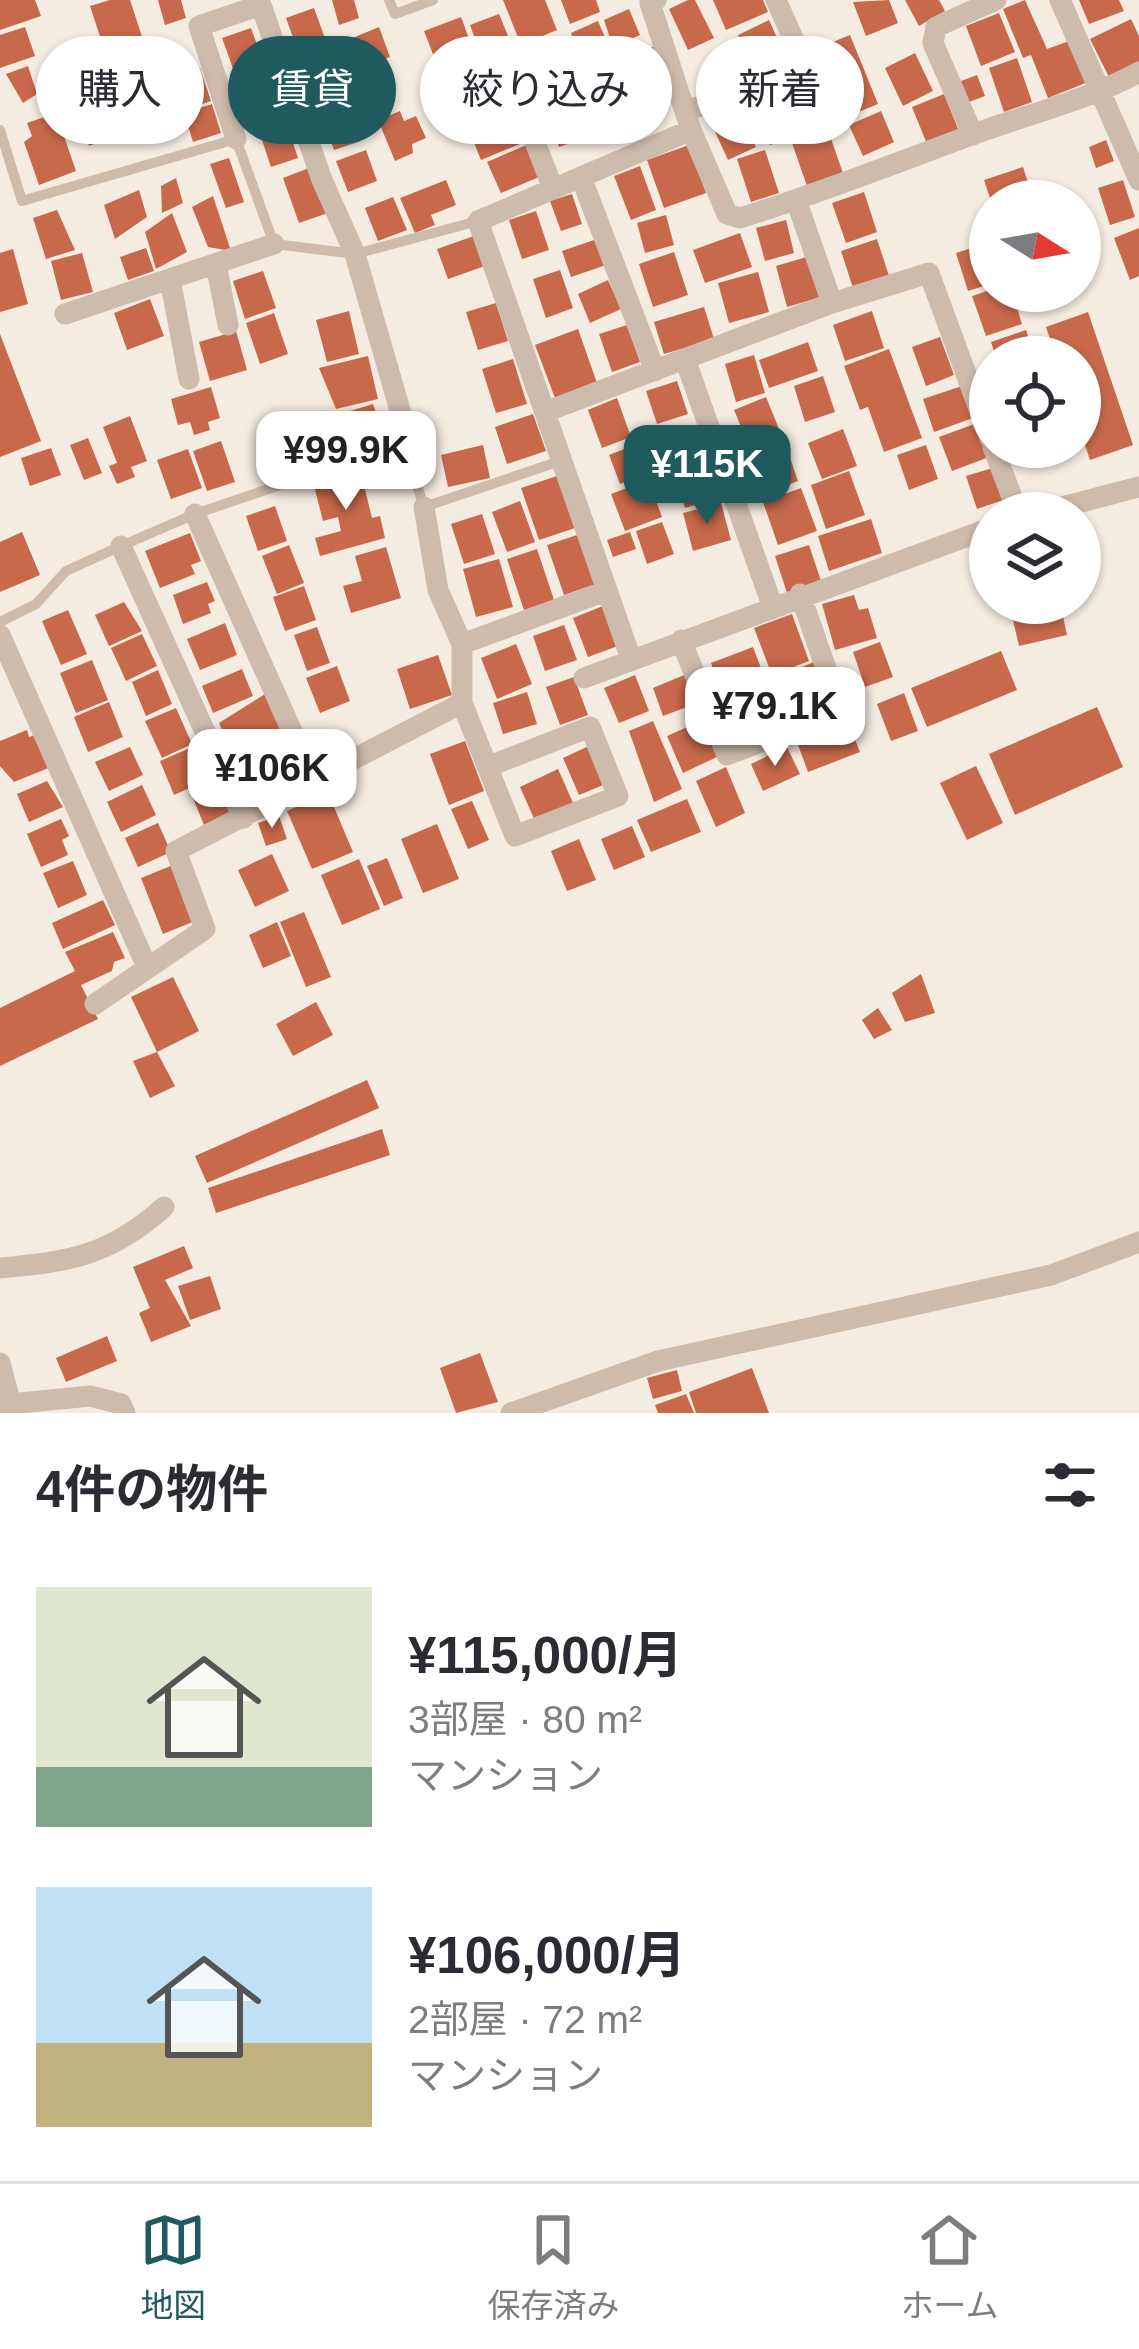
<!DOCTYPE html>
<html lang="ja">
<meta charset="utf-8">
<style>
:root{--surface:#fff;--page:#f7f7f7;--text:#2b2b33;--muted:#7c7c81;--line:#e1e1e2;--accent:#1f5a5e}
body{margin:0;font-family:Arial,"Noto Sans JP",sans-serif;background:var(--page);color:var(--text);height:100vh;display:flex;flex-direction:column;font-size:45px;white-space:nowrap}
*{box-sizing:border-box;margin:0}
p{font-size:39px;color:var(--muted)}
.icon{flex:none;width:66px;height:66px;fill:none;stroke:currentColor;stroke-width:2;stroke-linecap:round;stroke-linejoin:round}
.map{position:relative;height:1413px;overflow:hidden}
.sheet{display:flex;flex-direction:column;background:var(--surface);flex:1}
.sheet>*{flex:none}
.hud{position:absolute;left:36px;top:36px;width:1068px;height:108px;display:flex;gap:24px}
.needle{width:78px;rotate:101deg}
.buttons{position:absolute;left:969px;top:180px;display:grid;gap:24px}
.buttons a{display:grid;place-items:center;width:132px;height:132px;border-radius:50%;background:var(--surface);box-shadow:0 3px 9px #0004;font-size:60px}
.price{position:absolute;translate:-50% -102px;padding:0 27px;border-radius:24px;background:#fff;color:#222;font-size:39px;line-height:78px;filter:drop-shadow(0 3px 6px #0008)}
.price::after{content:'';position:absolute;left:50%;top:72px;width:36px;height:27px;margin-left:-18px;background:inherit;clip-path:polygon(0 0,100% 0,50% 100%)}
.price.on{background:var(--accent);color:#fff}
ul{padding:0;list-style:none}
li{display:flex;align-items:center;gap:36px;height:300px;padding:0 36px}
li span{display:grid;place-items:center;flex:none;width:336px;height:240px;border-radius:0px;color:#555}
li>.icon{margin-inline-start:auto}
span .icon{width:144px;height:144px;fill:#fffc;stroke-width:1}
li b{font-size:51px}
h2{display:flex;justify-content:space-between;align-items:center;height:144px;padding:0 36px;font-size:51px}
.pill{padding:0 42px;border-radius:54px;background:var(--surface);box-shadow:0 3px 9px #0004;font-size:42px;line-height:108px}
.pill.on{background:var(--accent);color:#fff}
.tab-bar{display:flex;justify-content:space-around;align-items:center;height:168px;border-top:3px solid var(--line);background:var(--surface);font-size:33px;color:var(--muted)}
.tab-bar a{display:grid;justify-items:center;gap:6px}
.tab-bar .on{color:var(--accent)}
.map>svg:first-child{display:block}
</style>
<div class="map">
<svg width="1139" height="1413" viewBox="0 0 1139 1413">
<rect width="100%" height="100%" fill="#f4ebe1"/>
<!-- building -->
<path fill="#c8694b" d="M0,0H35L41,16L0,30Z
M110,0H130L148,55L110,67L90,6Z
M158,0H181L186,18L165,25Z
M332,0H354L359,18L339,25Z
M503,0H545L557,30L521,45Z
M561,0H596L600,12L570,24Z
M688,0H695L714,38L688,50L669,9Z
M713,0H763L768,12L726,30Z
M889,0L898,23L866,36L853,2Z
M905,0H939L945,11L919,26Z
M1025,0L1047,49L1072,40L1088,82L1048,98L1031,55L1023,58L1003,9Z
M1079,0H1119L1124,11L1089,24Z
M314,8L327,44L299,54L286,18Z
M629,9L640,35L613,47L604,20Z
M999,13L1015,52L981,66L966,26Z
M499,14L513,48L483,60L470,25Z
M461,17L478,63L442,77L424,31Z
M1131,19L1139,36V65L1110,79L1090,39Z
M769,20L788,62L757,77L738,35Z
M598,21L610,49L583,61L571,33Z
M25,27L35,56L0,68V35Z
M379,27L390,57L361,68L350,39Z
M251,28L265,67L236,77L222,38Z
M850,35L878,104L851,115L823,46Z
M549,41L558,67L514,83L504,57Z
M655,46L669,78L642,90L628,57Z
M329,53L342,89L316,98L303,63Z
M915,53L933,91L903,106L885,68Z
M1017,58L1032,102L1004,112L989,68Z
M621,60L634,93L611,103L597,70Z
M498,62L510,90L465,111L452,83Z
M578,65L591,99L554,113L541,79Z
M28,66L37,94L23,103L6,74Z
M157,67L175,122L141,133L134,111L125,114L114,81Z
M200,68L211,101L182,111L171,79Z
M266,71L279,108L253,118L240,80Z
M816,72L838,117L818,126L808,103L796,109L785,86Z
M977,75L985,96L969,102L961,81Z
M104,78L124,132L89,146L69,92Z
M944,94L959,131L927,144L912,107Z
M781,98L795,135L770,145L756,107Z
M600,100L610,130L559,147L549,116Z
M348,102L361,141L334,150L320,112Z
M212,104L221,133L193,142L184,113Z
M400,111L404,121L416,116L426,138L412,144L413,153L395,161L378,120Z
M881,111L894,142L863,156L849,125Z
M56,113L76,171L39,185L24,142L32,136L27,123Z
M283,113L298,158L271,167L256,122Z
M507,113L520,144L481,160L468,128Z
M741,113L756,147L728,160L712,125Z
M828,130L844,176L808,189L792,143Z
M1106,140L1114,161L1096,168L1089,147Z
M531,143L544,175L501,193L487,162Z
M689,145L706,193L664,208L647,160Z
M366,150L377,181L348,192L336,161Z
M765,150L779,193L751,202L737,159Z
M229,158L244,202L226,208L210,164Z
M640,166L656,210L631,220L614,176Z
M312,167L328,213L299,223L283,178Z
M1023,167L1034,201H991L984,180Z
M176,178L183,203L162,213L161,186Z
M446,180L456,205L431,215L435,225L415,233L400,198Z
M1123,180L1135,217L1110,225L1098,188Z
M139,190L147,217L115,239L104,205Z
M864,192L877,232L846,243L832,203Z
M572,194L582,224L561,231L550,201Z
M213,196L231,251L208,247L192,207Z
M393,197L407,230L378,241L365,208Z
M57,210L75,250L46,259L33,218Z
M536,211L549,250L522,259L509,220Z
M172,213L187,252L156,269L145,232Z
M666,215L674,245L645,253L637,223Z
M786,220L794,253L765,261L756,228Z
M1139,228V276L1130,280L1114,238Z
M740,233L752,267L705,283L693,250Z
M474,236L485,266L448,279L437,249Z
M597,239L606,265L571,277L562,251Z
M877,239L889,276L853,288L841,251Z
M990,242V284L968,291L956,253Z
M146,248L154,271L128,280L120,257Z
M13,249L28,304L0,312V253Z
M674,252L688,295L653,307L639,264Z
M82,253L93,292L61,300L51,261Z
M810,256L821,297L787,307L776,266Z
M560,270L573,308L546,318L533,279Z
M263,271L276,308L245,319L233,281Z
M758,272L769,312L729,323L718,283Z
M608,280L621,309L590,323L578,294Z
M990,290L1012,291L1022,324L986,336L972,296Z
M150,299L164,336L127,350L114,313Z
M496,303L508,341L478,350L466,312Z
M704,307L714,339L664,354L654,322Z
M349,311L359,354L327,362L316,320Z
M872,311L884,348L845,361L833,325Z
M1088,312L1133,445L1090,460L1080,430V357H1056L1046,327Z
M274,313L288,354L260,364L246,323Z
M627,325L640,362L612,372L599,334Z
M578,329L597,383L555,398L535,345Z
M1026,330L1035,357H996L991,342Z
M236,331L247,370L210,381L199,342Z
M0,334L41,441L0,457Z
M940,337L954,375L926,386L912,347Z
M808,342L818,371L769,388L759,360Z
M889,349L922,438L884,452L868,407L860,410L844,366Z
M754,355L765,393L736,402L725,364Z
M368,356L378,399L336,409L319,368Z
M513,359L527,404L496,413L482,369Z
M823,376L835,412L805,422L794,386Z
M677,381L688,414L657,424L646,391Z
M962,386L973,418L934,432L923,399Z
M211,387L220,418L208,422L210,430L194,435L190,422L178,425L171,399Z
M766,397L784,441L752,453L734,410Z
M617,398L631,437L602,448L588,410Z
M373,404L376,413L384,411L392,441L338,457L327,418Z
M302,414L313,451L303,454L306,464L282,472L267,424Z
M533,414L546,451L507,464L495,427Z
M130,416L147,461L131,467L135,477L117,484L109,466L117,463L103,427Z
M977,423L989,457L952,471L939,437Z
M843,429L857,466L822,479L808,443Z
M700,430L708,455L678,466L669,440Z
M88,438L102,473L84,480L70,445Z
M221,441L235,482L207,491L193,451Z
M785,443L798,481L762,495L749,457Z
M637,444L649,473L620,484L609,455Z
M483,445L490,478L448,487L441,455Z
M926,445L938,479L909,490L897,455Z
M51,448L61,475L30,486L21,458Z
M188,449L202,488L171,499L157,460Z
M999,466L1009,498L977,509L966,476Z
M360,469L372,518L380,516L385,538L320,556L315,538L341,531L338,517L323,521L313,482Z
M709,469L718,498L685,508L676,479Z
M849,471L865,515L826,529L811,485Z
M557,476L575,528L539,540L521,488Z
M648,480L662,517L625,531L611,494Z
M801,488L817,531L778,545L763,502Z
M520,501L535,542L507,552L492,512Z
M721,503L731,540L693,551L683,513Z
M275,506L287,541L258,551L246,516Z
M482,514L495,554L464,564L451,524Z
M871,519L882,553L829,571L818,536Z
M662,522L674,554L647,564L636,531Z
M22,532L40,575L0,592V542Z
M630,532L636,549L613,557L607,540Z
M190,533L201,561L191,565L195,574L160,588L145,551Z
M580,534L596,584L564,595L547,545Z
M289,545L304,583L277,594L262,556Z
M809,545L821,581L787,593L775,556Z
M386,547L401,598L351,613L343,586L362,581L355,556Z
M537,549L554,600L524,610L507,559Z
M499,559L513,607L476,617L463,569Z
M207,582L215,601L208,604L211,613L183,624L173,595Z
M304,586L316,620L285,631L273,597Z
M854,595L859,610L868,608L877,638L835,650L822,604Z
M124,602L142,631L109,646L95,615Z
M1009,603H1060L1067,635L1019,646Z
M603,606L618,646L588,657L573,618Z
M68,610L87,654L61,665L42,621Z
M792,614L809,661L772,675L754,628Z
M225,623L237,655L200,670L187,639Z
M564,625L577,660L545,671L533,636Z
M317,627L330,663L307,671L294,635Z
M142,634L157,666L126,681L111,648Z
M880,642L893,677L865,687L853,652Z
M516,644L532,684L497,699L481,658Z
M753,647L764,676L722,693L711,663Z
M1001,651L1017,690L927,727L911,688Z
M438,655L452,695L410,709L397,669Z
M92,660L108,700L76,713L60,673Z
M814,662L832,708L793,723L776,678Z
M337,666L350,701L320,713L306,678Z
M242,669L253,696L213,713L202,686Z
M158,670L172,704L146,716L132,682Z
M689,673L700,702L663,716L653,688Z
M635,675L649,711L619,723L604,688Z
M574,677L588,715L560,725L546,687Z
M759,683L776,727L746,739L729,695Z
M527,692L537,724L503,734L493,703Z
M904,693L918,731L891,741L877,704Z
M265,694L282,730L232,753L219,723Z
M109,702L123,737L88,752L74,717Z
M1097,707L1123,767L1015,815L989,754Z
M176,708L192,744L162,758L145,721Z
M703,720L719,756L683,773L667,736Z
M653,721L682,789L654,802L629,731Z
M848,722L860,752L808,772L797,742Z
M27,730L29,737L37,734L51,767L14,782L0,766V741Z
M281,735L294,763L292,779L253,800L234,757Z
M465,741L484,791L449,805L430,754Z
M591,745L608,783L579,795L563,758Z
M130,747L143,775L109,791L95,762Z
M787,747L800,774L763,791L751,764Z
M190,748L205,781L174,795L160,761Z
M976,766L1003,823L967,840L940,783Z
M726,767L745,813L716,827L696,781Z
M558,769L574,805L536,823L520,787Z
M216,780L230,814L204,825L190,791Z
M47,781L63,807L29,822L17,794Z
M142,785L156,815L121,832L107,802Z
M328,793L353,852L312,869L287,811Z
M687,799L701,832L651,852L637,820Z
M472,801L489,840L468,849L451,809Z
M279,816L287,839L266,846L258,823Z
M61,819L69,836L62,840L68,855L41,867L27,834Z
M158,823L171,852L138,867L125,838Z
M437,824L459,879L423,893L401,839Z
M632,826L645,857L614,870L601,839Z
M579,839L596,880L567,891L551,851Z
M272,854L289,891L255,907L238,870Z
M387,858L403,898L384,906L367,866Z
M359,859L380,909L342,925L321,875Z
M73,861L87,895L58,908L43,873Z
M173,865L195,921L163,934L141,878Z
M103,900L115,925L63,949L52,923Z
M304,912L331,977L306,987L280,922Z
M277,922L291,956L263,968L249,935Z
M113,932L125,958L114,962L112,971L81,985L98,1019L0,1066V1008L75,971L65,952Z
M921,974L935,1013L905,1022L892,993Z
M173,977L199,1031L157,1052L131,997Z
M316,1002L333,1035L293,1056L276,1024Z
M878,1008L892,1030L874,1039L862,1020Z
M157,1052L175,1086L150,1098L133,1061Z
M367,1080L379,1108L207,1183L195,1156Z
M382,1129L390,1155L216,1213L208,1188Z
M184,1246L193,1268L165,1280L191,1326L151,1342L139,1313L150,1308L133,1267Z
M210,1276L221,1309L190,1320L178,1286Z
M107,1336L117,1361L66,1382L56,1358Z
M480,1353L498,1402L456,1413L440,1368Z
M752,1368L769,1413H696L689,1392Z
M677,1370L682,1391L653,1399L647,1378Z
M686,1394L694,1413H658L655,1405Z"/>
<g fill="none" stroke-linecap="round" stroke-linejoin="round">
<!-- lane -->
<path stroke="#cdbbac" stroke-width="10" d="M389,0L395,14L433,0
M0,130L22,201L236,139L274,244L355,254L478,221
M0,622L36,604L66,571L121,546L195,514L403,443L424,507L563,460"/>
<!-- street -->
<path stroke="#cdbbac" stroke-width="21" d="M1060,0L1139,180
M519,100L553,189
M685,111L776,82L805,65L776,0
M691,130L727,214L740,218C817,194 891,165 966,137C1024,115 1084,102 1139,72
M973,135L933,43L936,27L996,0
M236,139L199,26L261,5L322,180L355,254L404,424L403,443
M581,177L655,371
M796,200L832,303
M216,264L228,325
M170,279L189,379
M65,314L274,244
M685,359L772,605
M545,412L832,303L929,273L990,439
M993,447L1018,513
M424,507L438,590L462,644V703L515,836L618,796L590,727L487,767
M1039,513L1139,487
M195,514L315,783
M121,546L244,818
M0,635L147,967
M681,640L727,755L841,711L800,594
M462,644L606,591
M631,659L478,221L691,130L650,3L656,0
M584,678L990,528
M95,1004L205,929L176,851L462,703
M0,1268C70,1262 111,1255 164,1207
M0,1363L11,1405
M0,1405L90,1396L121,1404L125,1413
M511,1413L658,1361L1051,1275L1139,1242"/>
</g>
</svg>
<div class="buttons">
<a><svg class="needle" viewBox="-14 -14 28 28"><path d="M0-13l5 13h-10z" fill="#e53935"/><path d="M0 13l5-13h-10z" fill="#7c7c81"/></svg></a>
<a><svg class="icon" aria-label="locate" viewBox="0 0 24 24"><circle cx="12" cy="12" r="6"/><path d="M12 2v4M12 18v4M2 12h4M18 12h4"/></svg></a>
<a><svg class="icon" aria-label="layers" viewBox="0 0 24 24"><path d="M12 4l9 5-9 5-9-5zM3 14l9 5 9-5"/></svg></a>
</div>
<b class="price" style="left:346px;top:513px">¥99.9K</b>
<b class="price on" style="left:707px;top:527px">¥115K</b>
<b class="price" style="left:775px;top:769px">¥79.1K</b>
<b class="price" style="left:272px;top:831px">¥106K</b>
<div class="hud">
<a class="pill">購入</a>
<a class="pill on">賃貸</a>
<a class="pill">絞り込み</a>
<a class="pill">新着</a>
</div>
</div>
<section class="sheet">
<h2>4件の物件<svg class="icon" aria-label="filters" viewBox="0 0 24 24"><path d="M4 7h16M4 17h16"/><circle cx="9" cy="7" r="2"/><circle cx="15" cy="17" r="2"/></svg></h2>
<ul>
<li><span style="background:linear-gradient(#dfe7d0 75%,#7fa58c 0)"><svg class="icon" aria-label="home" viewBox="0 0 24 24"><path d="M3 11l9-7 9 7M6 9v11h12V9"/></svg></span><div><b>¥115,000/月</b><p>3部屋 · 80 m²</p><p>マンション</p></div></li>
<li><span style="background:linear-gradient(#bfe0f5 65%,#c2b280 0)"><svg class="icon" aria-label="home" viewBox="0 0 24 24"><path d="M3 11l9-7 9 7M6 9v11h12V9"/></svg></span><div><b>¥106,000/月</b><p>2部屋 · 72 m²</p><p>マンション</p></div></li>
</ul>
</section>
<nav class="tab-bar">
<a class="on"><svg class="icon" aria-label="map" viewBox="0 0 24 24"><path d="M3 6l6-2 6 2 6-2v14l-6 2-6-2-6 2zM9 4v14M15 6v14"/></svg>地図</a>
<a><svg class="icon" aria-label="saved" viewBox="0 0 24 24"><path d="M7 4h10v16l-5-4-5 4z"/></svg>保存済み</a>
<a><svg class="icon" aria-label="home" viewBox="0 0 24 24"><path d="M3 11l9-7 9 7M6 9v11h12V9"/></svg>ホーム</a>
</nav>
